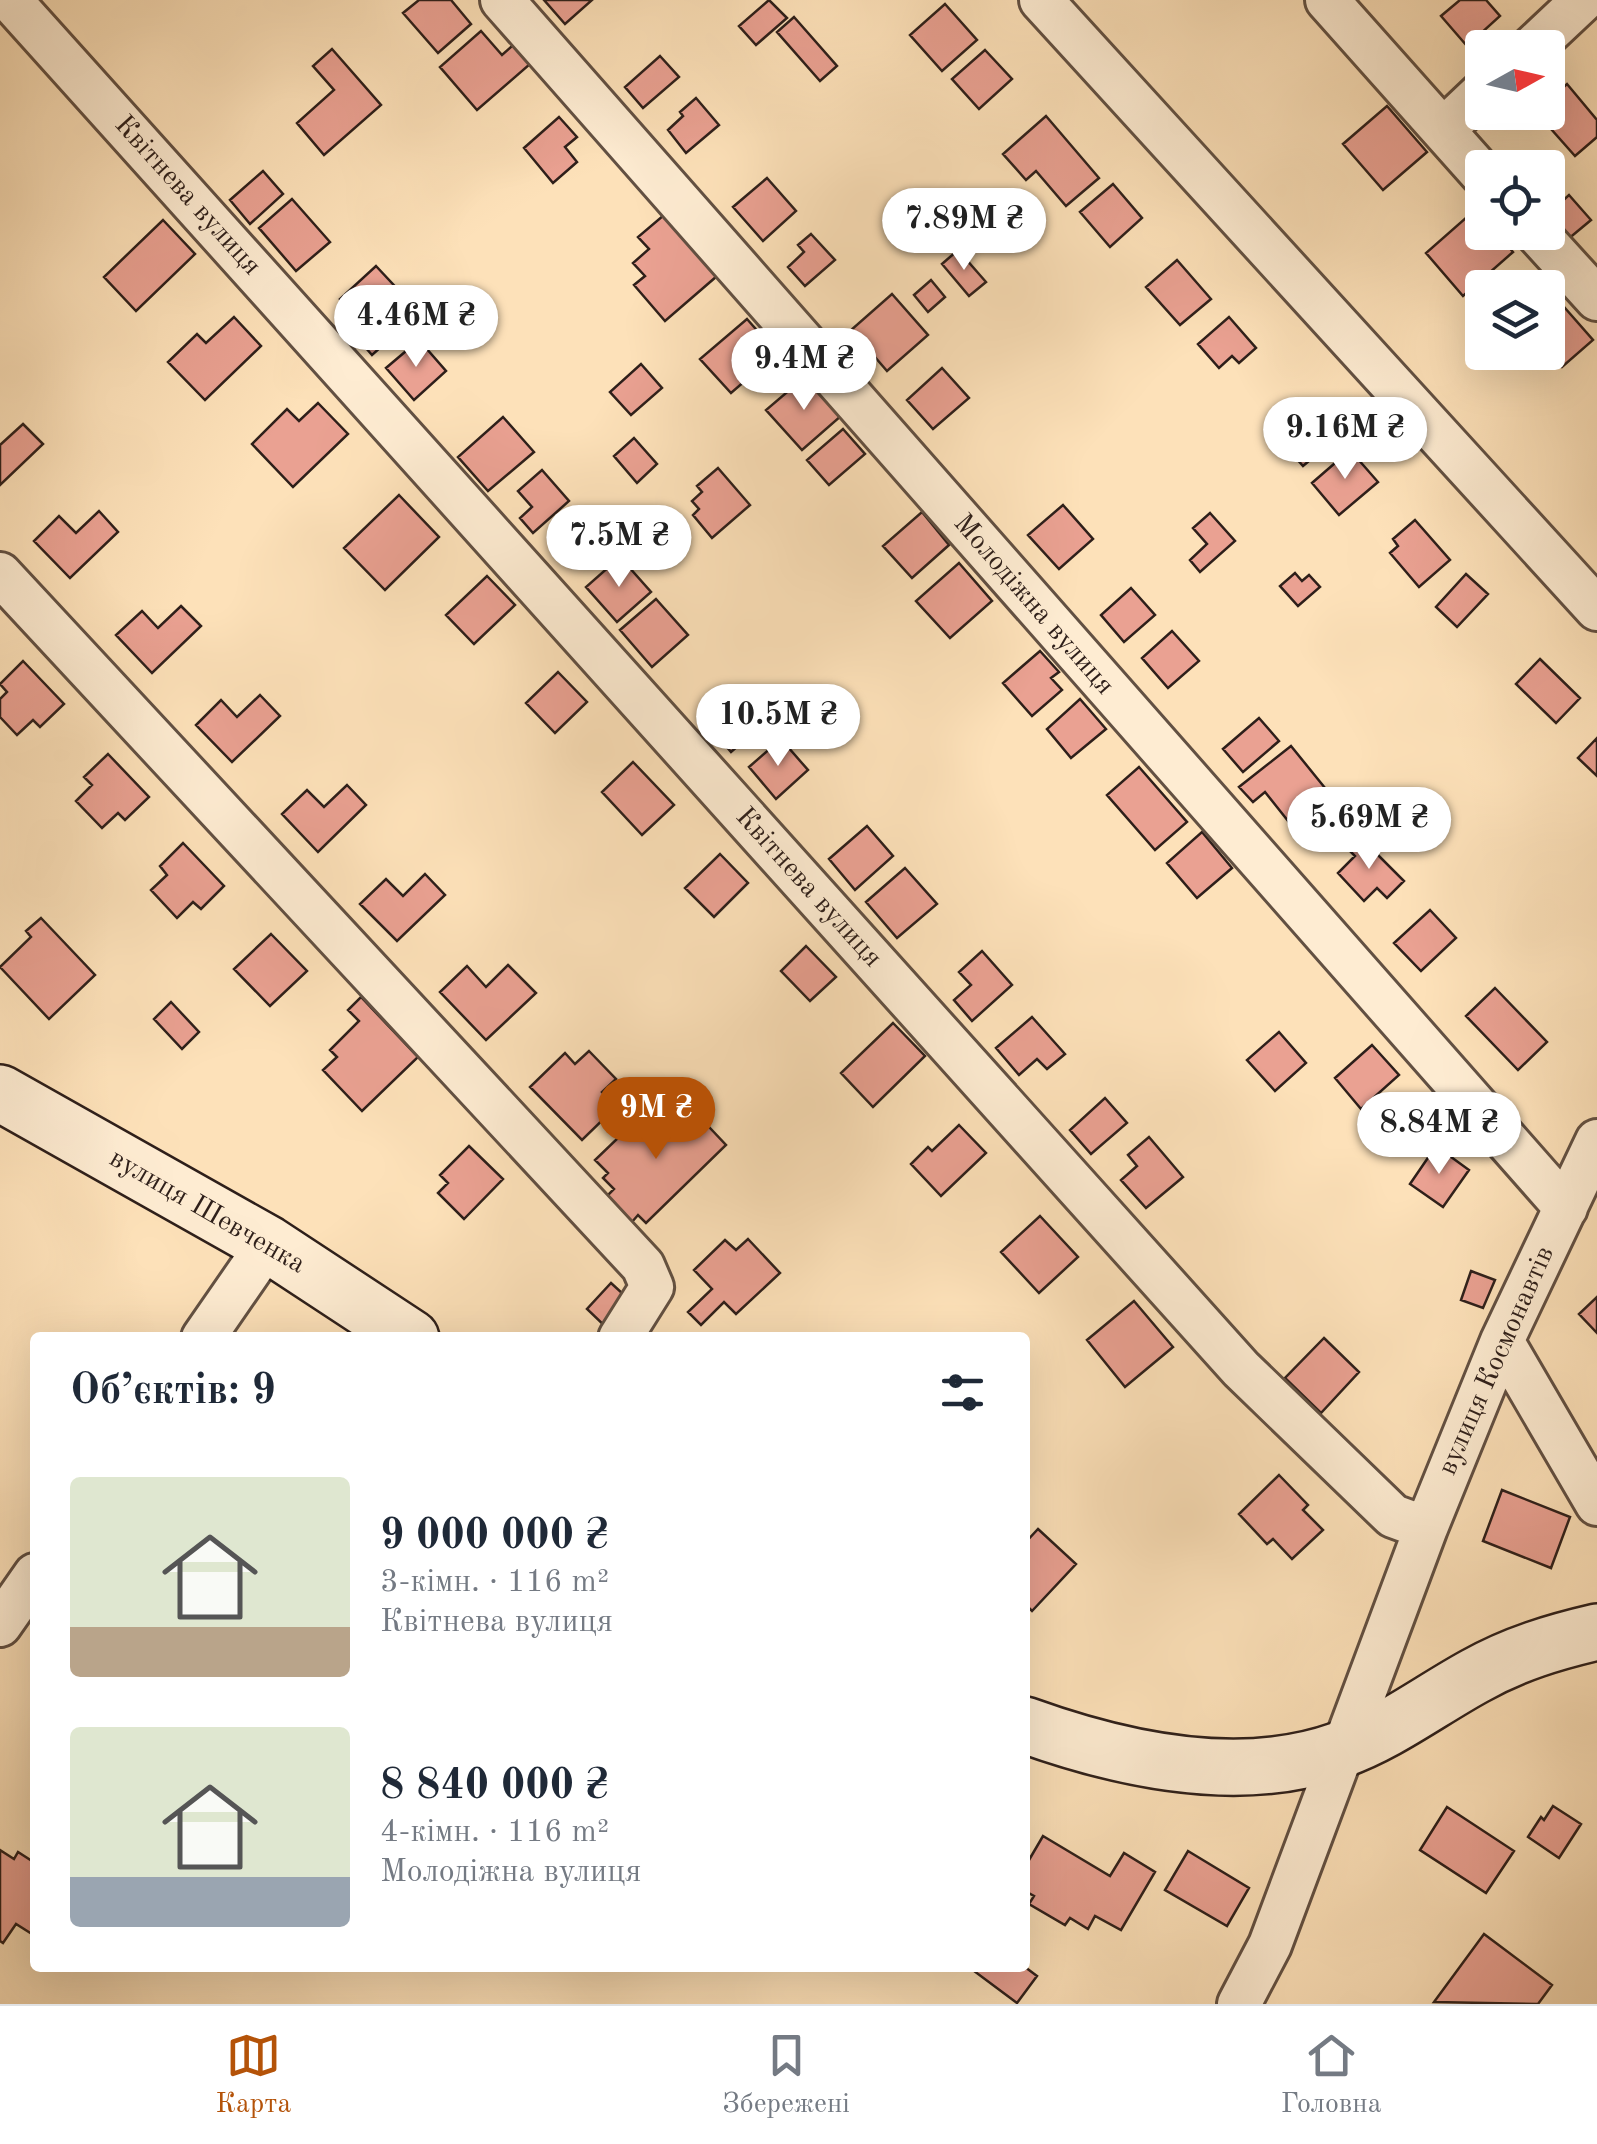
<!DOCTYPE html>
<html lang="uk">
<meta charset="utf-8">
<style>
:root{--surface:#fff;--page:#f2f2f3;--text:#1f2937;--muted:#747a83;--line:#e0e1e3;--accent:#b45309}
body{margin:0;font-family:"Old Standard TT",serif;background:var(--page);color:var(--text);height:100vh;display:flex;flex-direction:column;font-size:38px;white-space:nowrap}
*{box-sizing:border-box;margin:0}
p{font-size:32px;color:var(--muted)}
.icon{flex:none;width:55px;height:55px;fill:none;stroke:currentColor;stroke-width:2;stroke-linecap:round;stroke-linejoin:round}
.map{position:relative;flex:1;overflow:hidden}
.details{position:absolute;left:30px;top:1332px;width:1000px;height:640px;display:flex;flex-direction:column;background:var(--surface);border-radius:10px;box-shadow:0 10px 40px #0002}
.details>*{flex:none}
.needle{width:65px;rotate:82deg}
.fabs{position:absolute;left:1465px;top:30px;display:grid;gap:20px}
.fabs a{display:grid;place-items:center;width:100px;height:100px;border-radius:10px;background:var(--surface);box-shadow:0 10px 40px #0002;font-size:50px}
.price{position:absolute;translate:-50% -85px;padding:0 22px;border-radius:35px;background:#fff;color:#222;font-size:32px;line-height:65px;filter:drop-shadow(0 2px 5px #0008)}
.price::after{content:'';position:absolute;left:50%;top:60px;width:30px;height:22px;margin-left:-15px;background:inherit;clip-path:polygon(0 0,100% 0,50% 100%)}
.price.current{background:var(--accent);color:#fff}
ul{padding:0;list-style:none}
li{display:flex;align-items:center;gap:30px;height:250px;padding:0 40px}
li span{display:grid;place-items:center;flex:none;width:280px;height:200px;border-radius:10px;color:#555}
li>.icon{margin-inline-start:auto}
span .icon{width:120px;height:120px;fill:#fffc;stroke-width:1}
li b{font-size:42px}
h2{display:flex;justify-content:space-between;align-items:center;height:120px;padding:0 40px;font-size:42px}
.dock{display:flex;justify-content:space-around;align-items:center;height:140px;border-top:2px solid var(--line);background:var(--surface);font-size:28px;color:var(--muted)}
.dock a{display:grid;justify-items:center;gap:5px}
.dock .current{color:var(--accent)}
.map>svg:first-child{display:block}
</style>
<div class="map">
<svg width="1597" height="2004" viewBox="0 0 1597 2004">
<rect width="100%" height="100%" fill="#fde1b9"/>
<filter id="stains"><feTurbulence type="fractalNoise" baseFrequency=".002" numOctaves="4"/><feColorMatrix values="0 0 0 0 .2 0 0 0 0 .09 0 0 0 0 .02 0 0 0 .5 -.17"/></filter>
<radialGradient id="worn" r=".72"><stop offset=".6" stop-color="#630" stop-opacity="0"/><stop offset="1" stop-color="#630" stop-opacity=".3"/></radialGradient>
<!-- building -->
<path fill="#eaa192" stroke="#2e1f1a" stroke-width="2.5" d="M419,0H451L471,24L438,53L403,13Z
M544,0H592L565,24Z
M769,0L787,18L756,45L739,26Z
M1460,0H1486L1500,16L1467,46L1441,16Z
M945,4L977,40L942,71L910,35Z
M794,17L837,66L820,81L777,32Z
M481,31L502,55L520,39L537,58L477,110L440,67Z
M332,49L381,105L324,155L297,123L334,90L313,66Z
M985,50L1012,79L979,109L952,79Z
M660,56L679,77L643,108L625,87Z
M1567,84L1597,120V137L1575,156L1536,112H1548V101Z
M696,98L719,125L686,153L668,130L683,116L680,112Z
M1387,106L1427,152L1383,190L1343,144Z
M1046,116L1099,178L1066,206L1036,171L1026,180L1003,154Z
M559,117L577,137L565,147L577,162L553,183L524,148Z
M263,171L283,194L250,224L230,200Z
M767,178L796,211L763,241L733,207Z
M1113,184L1142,218L1110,247L1080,212Z
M1569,195L1591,220L1567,240L1548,218V214Z
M292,199L330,242L296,271L259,228Z
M1476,209L1482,217V232H1496L1513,252L1463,296L1426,253Z
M664,215L717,276L665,321L634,285L645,276L633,263L649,249L638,237Z
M163,220L195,254L136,311L104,277Z
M811,234L835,260L805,286L788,267L804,252L798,245Z
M958,250L986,282L969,296L942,264Z
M1177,260L1211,299L1180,325L1146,287Z
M376,266L403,295L396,301L411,320L372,355L341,319L350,311L340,299Z
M931,280L945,297L928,312L914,295Z
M892,294L928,335L887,371L868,349L851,364L834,345Z
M1565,308L1593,340L1562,367L1548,350V324Z
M234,317L261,346L205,400L168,362L197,334L206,343Z
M1229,317L1256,348L1239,363L1232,356L1219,368L1198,344Z
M747,319L777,353L731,393L700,359Z
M419,340L446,371L414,400L386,368Z
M641,364L662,388L631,415L610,392Z
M942,368L969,398L933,429L907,400Z
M806,376L841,416L802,450L766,410Z
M318,403L348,434L293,487L252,444L287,409L299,421Z
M1307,405L1335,439L1303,466L1275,434Z
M503,417L534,452L488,491L458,457Z
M23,424L43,444L0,485V445Z
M843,429L865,454L829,485L807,460Z
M634,438L657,464L637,483L614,456Z
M1350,450L1378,482L1339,515L1312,483Z
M718,468L750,505L712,538L693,515L699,509L692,501L702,492L697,486Z
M542,470L569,501L533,533L520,518L532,507L518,491Z
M399,495L439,537L385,590L344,548Z
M1063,505L1093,539L1059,569L1028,535Z
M99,511L118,532L70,578L34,541L59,516L76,533Z
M922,512L949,545L912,578L883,546Z
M1210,513L1235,541L1200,572L1190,560L1207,544L1193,528Z
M1415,520L1450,560L1419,587L1390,553L1398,546L1393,539Z
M620,557L651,592L617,622L586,587Z
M959,563L992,601L950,638L916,601Z
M1295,573L1302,581L1309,575L1320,587L1298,606L1280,586Z
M1466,574L1488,594L1457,627L1436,607Z
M487,576L515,605L474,644L446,615Z
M1131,588L1155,615L1124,642L1101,615Z
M656,599L688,635L652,667L620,630Z
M181,606L201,626L152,673L116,635L142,611L158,628Z
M1172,631L1199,661L1168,688L1142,658Z
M1040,651L1059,672L1051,678L1062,690L1032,716L1003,683Z
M1540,659L1580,698L1556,723L1516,684Z
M23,661L64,704L40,727L33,720L17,735L0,717V699L7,692L0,684Z
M558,672L587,702L555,733L526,703Z
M753,688L775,714L731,752L709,726Z
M260,695L280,716L232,762L196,725L221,700L237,717Z
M1080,699L1106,729L1071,758L1047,729Z
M1259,718L1279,741L1243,772L1223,749Z
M1597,738V776L1578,758Z
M781,739L808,770L776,799L749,767Z
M1291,746L1338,804L1300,836L1265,792L1253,802L1239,787Z
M108,754L149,797L125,820L118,813L102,828L76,801L92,785L84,777Z
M633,762L674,805L642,835L602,792Z
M1139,767L1187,822L1155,850L1107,795Z
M347,785L366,805L318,852L282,814L307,790L324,807Z
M867,826L893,856L855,890L829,859Z
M1202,832L1232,868L1197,898L1167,863Z
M1358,835L1404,881L1387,898L1377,888L1364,901L1338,873L1355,856L1346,847Z
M183,843L224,886L201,909L193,902L177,918L151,890L167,875L160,866Z
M720,854L748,883L714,917L685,888Z
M905,868L937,904L897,938L866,902Z
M425,874L445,895L397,941L360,904L386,879L403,896Z
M1430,910L1456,938L1421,971L1394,943Z
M41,918L95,975L49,1019L0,967L31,937L26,931Z
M271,934L307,971L270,1006L234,969Z
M806,946L836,977L810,1001L781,971Z
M982,951L1012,985L972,1021L954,1000L971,985L959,972Z
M508,965L536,993L486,1040L440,992L467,966L486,987Z
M1495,988L1547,1042L1518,1070L1466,1016Z
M361,997L418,1057L362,1111L323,1070L337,1057L330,1050L359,1021L348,1010Z
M171,1002L199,1032L182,1049L154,1019Z
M1032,1017L1065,1054L1047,1069L1037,1059L1019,1075L996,1048Z
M893,1023L925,1056L873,1107L841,1073Z
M1279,1032L1306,1063L1275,1091L1247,1060Z
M1372,1045L1399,1075L1361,1109L1335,1078Z
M589,1051L616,1079L602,1092L616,1107L582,1140L530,1087L565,1053L575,1064Z
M1105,1098L1127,1123L1091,1154L1070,1130Z
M693,1110L726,1145L646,1223L638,1215L632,1222L607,1196L614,1189L603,1178L608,1173L595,1160L646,1111L658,1124L669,1114L678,1123Z
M959,1125L986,1153L941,1196L911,1164L928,1147L932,1151Z
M1149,1137L1183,1177L1146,1208L1121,1180L1137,1166L1128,1155Z
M469,1146L503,1179L464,1219L438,1193L448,1183L440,1175Z
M1436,1146L1469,1170L1443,1207L1410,1184Z
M1040,1216L1078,1257L1039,1293L1001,1252Z
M748,1239L780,1273L736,1314L724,1302L701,1325L688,1312L712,1289L694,1270L725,1240L736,1250Z
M1471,1271L1495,1280L1483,1308L1461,1300Z
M611,1283L634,1304L610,1331L587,1309Z
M1597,1297V1333L1579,1314Z
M1134,1301L1173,1347L1125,1387L1087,1340Z
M1324,1338L1359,1372L1321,1413L1285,1378Z
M1279,1475L1308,1505L1303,1510L1323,1530L1292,1559L1273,1539L1267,1544L1239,1514Z
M1502,1490L1570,1517L1551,1568L1483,1541Z
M1038,1529L1076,1564L1032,1611L1025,1604V1543Z
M1553,1806L1581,1824L1559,1858L1528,1837L1541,1817L1544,1820Z
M1447,1807L1514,1851L1486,1893L1420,1850Z
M1043,1836L1110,1876L1124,1853L1155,1872L1121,1930L1095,1916L1088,1929L1070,1918L1065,1925L1029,1904L1034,1896L1025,1891V1858L1029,1860Z
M0,1850L14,1859L18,1852L35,1863V1929L32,1934L16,1924L3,1943L0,1941Z
M1188,1851L1249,1888L1227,1926L1165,1890Z
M1484,1934L1552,1985L1538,2004L1434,2002Z
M1025,1967L1037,1976L1017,2003L970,1968Z"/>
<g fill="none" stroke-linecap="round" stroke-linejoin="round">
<defs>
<path id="street" d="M10,0L1241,1369L1393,1516L1426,1528
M502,0L1566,1208
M1041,0L1597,609
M1327,0L1482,174
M1532,48L1583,0
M1443,130L1482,93
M1536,232L1597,299
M0,574L643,1266L652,1287L620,1338
M203,1338L268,1244
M1502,1341L1597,1504
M0,1625L35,1575
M1239,2004L1270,1945L1426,1528L1502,1341L1597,1141"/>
<path id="secondary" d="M0,1093L268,1244L411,1338
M1025,1725C1122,1760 1239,1786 1340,1750C1388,1733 1431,1700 1475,1676C1514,1654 1554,1642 1597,1632"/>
</defs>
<!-- street casing -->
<use href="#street" stroke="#625042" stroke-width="48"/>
<!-- secondary casing -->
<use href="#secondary" stroke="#2e1f1a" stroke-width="60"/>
<!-- street -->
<use href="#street" stroke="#feecd2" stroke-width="42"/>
<!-- secondary -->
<use href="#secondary" stroke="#feecd2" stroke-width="55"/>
</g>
<g text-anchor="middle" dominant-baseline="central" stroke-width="8" stroke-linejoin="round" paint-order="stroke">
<!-- street labels -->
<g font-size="28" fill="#2e1f1a" stroke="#feecd2">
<text transform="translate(187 196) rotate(48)">Квітнева вулиця</text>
<text transform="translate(1033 605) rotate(49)">Молодіжна вулиця</text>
<text transform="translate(808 888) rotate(48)">Квітнева вулиця</text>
<text transform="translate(207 1212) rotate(30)">вулиця Шевченка</text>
<text transform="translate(1497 1361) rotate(-66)">вулиця Космонавтів</text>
</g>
</g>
<rect width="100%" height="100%" filter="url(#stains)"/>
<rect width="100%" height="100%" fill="url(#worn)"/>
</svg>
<div class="fabs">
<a><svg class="needle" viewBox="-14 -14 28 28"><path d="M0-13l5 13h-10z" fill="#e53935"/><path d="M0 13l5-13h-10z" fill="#747a83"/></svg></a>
<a><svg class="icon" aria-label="locate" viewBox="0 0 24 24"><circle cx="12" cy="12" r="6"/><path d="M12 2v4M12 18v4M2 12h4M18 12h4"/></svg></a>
<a><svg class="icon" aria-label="layers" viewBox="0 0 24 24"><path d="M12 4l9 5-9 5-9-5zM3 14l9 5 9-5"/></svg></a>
</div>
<b class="price" style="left:964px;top:273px">7.89M ₴</b>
<b class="price" style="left:416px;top:370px">4.46M ₴</b>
<b class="price" style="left:804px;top:413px">9.4M ₴</b>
<b class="price" style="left:1345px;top:482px">9.16M ₴</b>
<b class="price" style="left:619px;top:590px">7.5M ₴</b>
<b class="price" style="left:778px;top:769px">10.5M ₴</b>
<b class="price" style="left:1369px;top:872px">5.69M ₴</b>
<b class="price current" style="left:656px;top:1162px">9M ₴</b>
<b class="price" style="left:1439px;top:1177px">8.84M ₴</b>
<section class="details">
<h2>Об’єктів: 9<svg class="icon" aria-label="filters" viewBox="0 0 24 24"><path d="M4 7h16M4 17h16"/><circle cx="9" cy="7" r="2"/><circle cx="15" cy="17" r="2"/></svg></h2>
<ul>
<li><span style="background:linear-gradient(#dfe7d0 75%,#b9a48a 0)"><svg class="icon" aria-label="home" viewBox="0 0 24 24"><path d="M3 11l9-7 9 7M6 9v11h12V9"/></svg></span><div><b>9 000 000 ₴</b><p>3-кімн. · 116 m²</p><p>Квітнева вулиця</p></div></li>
<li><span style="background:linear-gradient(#dfe7d0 75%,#9aa5b1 0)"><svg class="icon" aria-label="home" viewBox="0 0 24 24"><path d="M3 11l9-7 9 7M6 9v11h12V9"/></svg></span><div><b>8 840 000 ₴</b><p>4-кімн. · 116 m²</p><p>Молодіжна вулиця</p></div></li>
</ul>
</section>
</div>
<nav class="dock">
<a class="current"><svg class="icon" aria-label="map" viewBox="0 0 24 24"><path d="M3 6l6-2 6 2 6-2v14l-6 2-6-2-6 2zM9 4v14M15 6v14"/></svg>Карта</a>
<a><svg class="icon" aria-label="saved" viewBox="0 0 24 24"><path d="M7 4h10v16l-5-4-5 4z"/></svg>Збережені</a>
<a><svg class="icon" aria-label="home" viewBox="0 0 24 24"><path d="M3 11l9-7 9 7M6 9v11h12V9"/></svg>Головна</a>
</nav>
